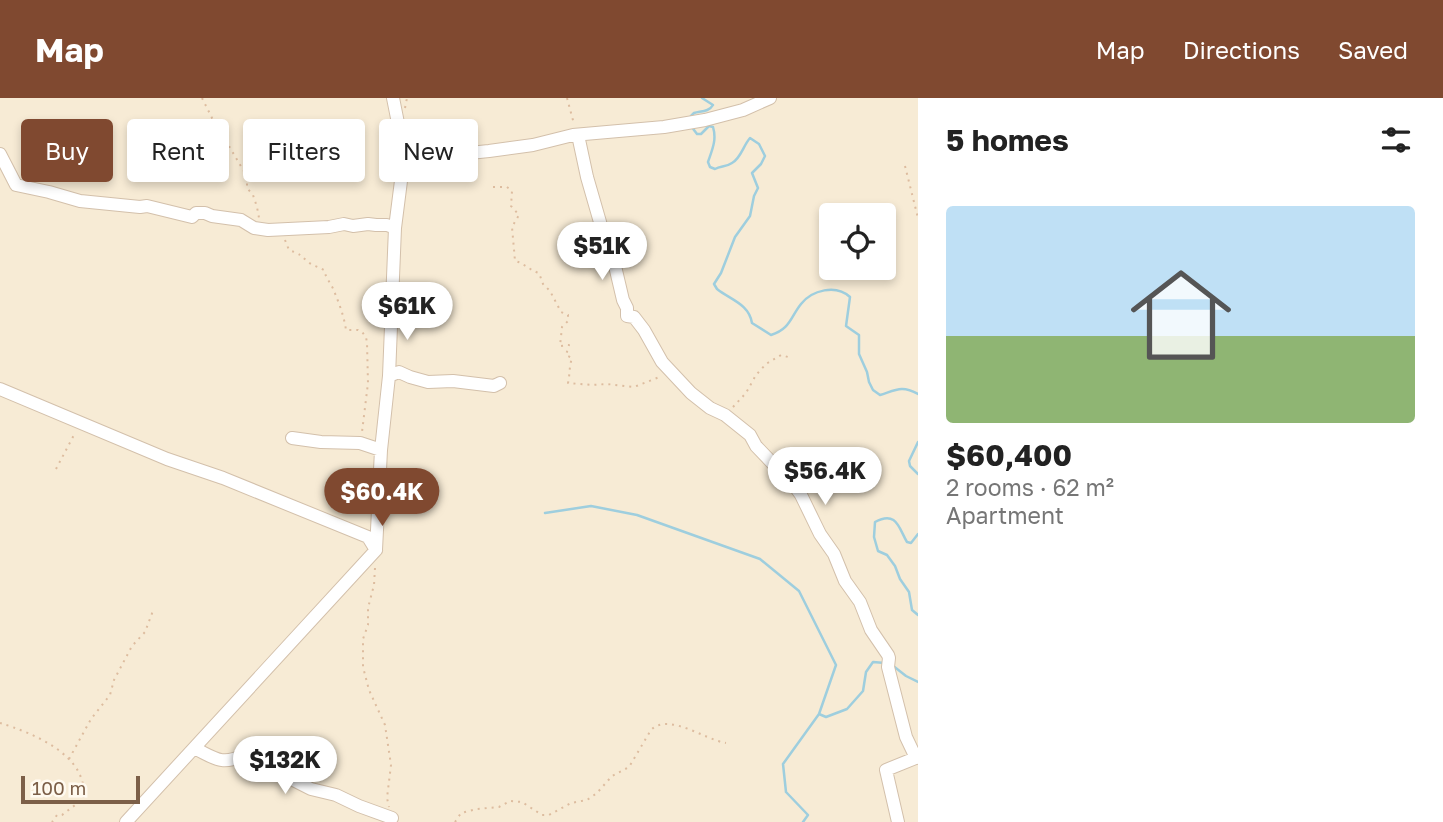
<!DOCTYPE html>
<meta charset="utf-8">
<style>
:root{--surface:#fff;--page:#f6f6f6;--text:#222;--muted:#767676;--line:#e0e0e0;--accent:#804930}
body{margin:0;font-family:"Golos Text",sans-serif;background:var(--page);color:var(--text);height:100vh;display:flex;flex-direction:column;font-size:26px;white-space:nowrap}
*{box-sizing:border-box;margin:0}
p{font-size:23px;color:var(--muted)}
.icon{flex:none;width:38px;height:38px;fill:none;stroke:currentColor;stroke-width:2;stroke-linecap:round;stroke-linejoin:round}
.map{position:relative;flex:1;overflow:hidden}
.drawer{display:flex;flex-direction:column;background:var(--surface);width:525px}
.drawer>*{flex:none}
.hud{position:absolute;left:21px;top:21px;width:665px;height:63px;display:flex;gap:14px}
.fabs{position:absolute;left:819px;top:105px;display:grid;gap:14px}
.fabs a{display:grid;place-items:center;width:77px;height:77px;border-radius:7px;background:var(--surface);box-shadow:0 4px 10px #0003;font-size:35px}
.scale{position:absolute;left:21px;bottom:18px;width:119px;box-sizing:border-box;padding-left:7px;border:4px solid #7c5f48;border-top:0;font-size:19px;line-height:24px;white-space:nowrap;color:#7c5f48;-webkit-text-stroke:5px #fffaf0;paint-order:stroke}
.price{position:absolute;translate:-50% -60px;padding:0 16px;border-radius:24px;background:#fff;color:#222;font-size:23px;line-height:46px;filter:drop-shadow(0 2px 4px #0008)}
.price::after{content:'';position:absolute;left:50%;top:42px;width:21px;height:16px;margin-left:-10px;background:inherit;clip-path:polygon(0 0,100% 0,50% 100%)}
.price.current{background:var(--accent);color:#fff}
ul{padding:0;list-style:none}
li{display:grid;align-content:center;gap:14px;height:371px;padding:0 28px}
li+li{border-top:2px solid var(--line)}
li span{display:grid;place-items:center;height:217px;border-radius:7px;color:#555}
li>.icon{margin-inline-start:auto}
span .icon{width:126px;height:126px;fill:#fffc;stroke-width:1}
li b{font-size:30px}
h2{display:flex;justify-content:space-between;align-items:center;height:84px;padding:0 28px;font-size:30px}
.pill{padding:0 24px;border-radius:7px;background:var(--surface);box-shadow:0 4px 10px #0003;font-size:24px;line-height:63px}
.pill.current{background:var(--accent);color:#fff}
header{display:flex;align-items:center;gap:42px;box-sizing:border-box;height:98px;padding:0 35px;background:var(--accent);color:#fff}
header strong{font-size:33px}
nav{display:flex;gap:38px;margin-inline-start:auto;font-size:24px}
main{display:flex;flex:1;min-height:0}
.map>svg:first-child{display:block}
</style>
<header>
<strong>Map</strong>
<nav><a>Map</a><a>Directions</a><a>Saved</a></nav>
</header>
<main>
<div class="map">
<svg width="918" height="724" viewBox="0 0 918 724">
<rect width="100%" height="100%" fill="#fef8e8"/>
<!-- residential -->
<path fill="#f7ebd5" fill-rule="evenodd" d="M0,0H918V724H0ZM831,117H884V170H831Z"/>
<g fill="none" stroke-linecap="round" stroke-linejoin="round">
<!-- stream -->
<path stroke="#9ecede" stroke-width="2.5" d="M691,18L694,15C701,13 709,14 713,7L702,0
M691,28L697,36H701L709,28L713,29C717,42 712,52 708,64L710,69L715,71C721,68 726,69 732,65C741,60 743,48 750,40L759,46L765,58L761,66L752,75L758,90L754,98L750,118L735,139L721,175L714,186L717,191C731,202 749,206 752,225L771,237C790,231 790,220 801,206C812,192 836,186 850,199L846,228L859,237V256L867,274L869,284L873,292L880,297C896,292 902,287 918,296
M918,344L909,363L910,368L918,376
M545,415L591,408L637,417L760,461L799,493L836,567L819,616L783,666L786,694L808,717L803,724
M918,436L911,445L907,444C899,431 897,412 875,424L874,439L878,453L887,457L895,468L900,481L909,494L912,512L918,517
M892,567L906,578L918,584
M819,616L826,619L847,611L863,593L866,574L873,564L885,565"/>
<defs>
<path id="minor" d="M578,37L587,79L602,131L608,147L609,156L615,168L623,202L627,210V218L634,219L644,232L662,264L691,295L710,310L725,317L750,337L756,348L776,369L786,376L801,397L820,436L834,456L845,483L860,504L871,532L888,557L889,560L888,569L906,639L916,660
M0,56L16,87L49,94L80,103L140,109L147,108L192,119L196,115H205L212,118L241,122L254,130L268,132L329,129L344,126L353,128L368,126L376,127H387L395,130
M402,62L489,53L533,47L573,37L664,29L705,22L743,12L770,0
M389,278L399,274L410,279L428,284L453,283L494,288L500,285
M0,291L167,361L223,380L368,439L376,452L126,724
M292,340L321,344L360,345L381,352
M376,452L381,352L389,278L395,130L402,75L400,35L393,0
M194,650C215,660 221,668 244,657L311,691L336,697L359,708L392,720
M898,724L886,672L918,659"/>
</defs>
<!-- minor casing -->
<use href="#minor" stroke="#d3c0ab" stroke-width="14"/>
<!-- path -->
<path stroke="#ddbc9f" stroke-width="2" stroke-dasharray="2 5" stroke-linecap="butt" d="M202,0L212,20L224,34L226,43L245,75L247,82V90L253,97L257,109L259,120
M567,0L574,26
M405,10L407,0
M905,68L918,120
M493,89H507L512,93L511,108L519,117L512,129L515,163C524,165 529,172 539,175L543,186L550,193L561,214L568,217V223L562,229L560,248L569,247L566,257L572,260C569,269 570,276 568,285L592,287L607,286L634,289L662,278
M285,142L289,152C302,157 299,156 308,164C313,168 319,169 324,172C326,181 331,185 334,193C339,205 344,218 346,232H358L362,234L366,239L367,245L368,285L362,334
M733,309L746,295L756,277L766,266L781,257L788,259
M56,371L75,335
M375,470L374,487L368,510V527L363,541V569L369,592L385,627L391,667L387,700L389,709
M0,625C33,635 90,658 83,701L62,717H57L52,724
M69,661L91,621L110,597L114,582L132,548L145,534L154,510
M455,724L461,715L477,711L499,709L510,703L522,704L542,717H549L571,705L587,702L597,695L612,678L629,669L651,632C669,614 705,642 726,645"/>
<!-- minor -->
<use href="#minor" stroke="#fff" stroke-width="12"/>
</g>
</svg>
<div class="fabs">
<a><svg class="icon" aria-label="locate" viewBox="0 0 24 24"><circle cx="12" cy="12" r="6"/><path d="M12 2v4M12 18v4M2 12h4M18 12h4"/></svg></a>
</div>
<div class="scale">100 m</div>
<b class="price" style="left:602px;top:184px">$51K</b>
<b class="price" style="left:407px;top:244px">$61K</b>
<b class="price" style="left:825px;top:409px">$56.4K</b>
<b class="price current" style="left:382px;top:430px">$60.4K</b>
<b class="price" style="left:285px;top:698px">$132K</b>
<div class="hud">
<a class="pill current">Buy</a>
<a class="pill">Rent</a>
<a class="pill">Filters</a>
<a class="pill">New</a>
</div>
</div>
<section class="drawer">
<h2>5 homes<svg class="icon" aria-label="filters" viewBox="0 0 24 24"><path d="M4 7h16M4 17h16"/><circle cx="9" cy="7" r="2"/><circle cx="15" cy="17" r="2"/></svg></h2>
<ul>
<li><span style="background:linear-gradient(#bfe0f5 60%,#8fb573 0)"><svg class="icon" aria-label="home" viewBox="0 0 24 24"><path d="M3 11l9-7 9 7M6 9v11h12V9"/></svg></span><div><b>$60,400</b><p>2 rooms · 62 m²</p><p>Apartment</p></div></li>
</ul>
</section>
</main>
